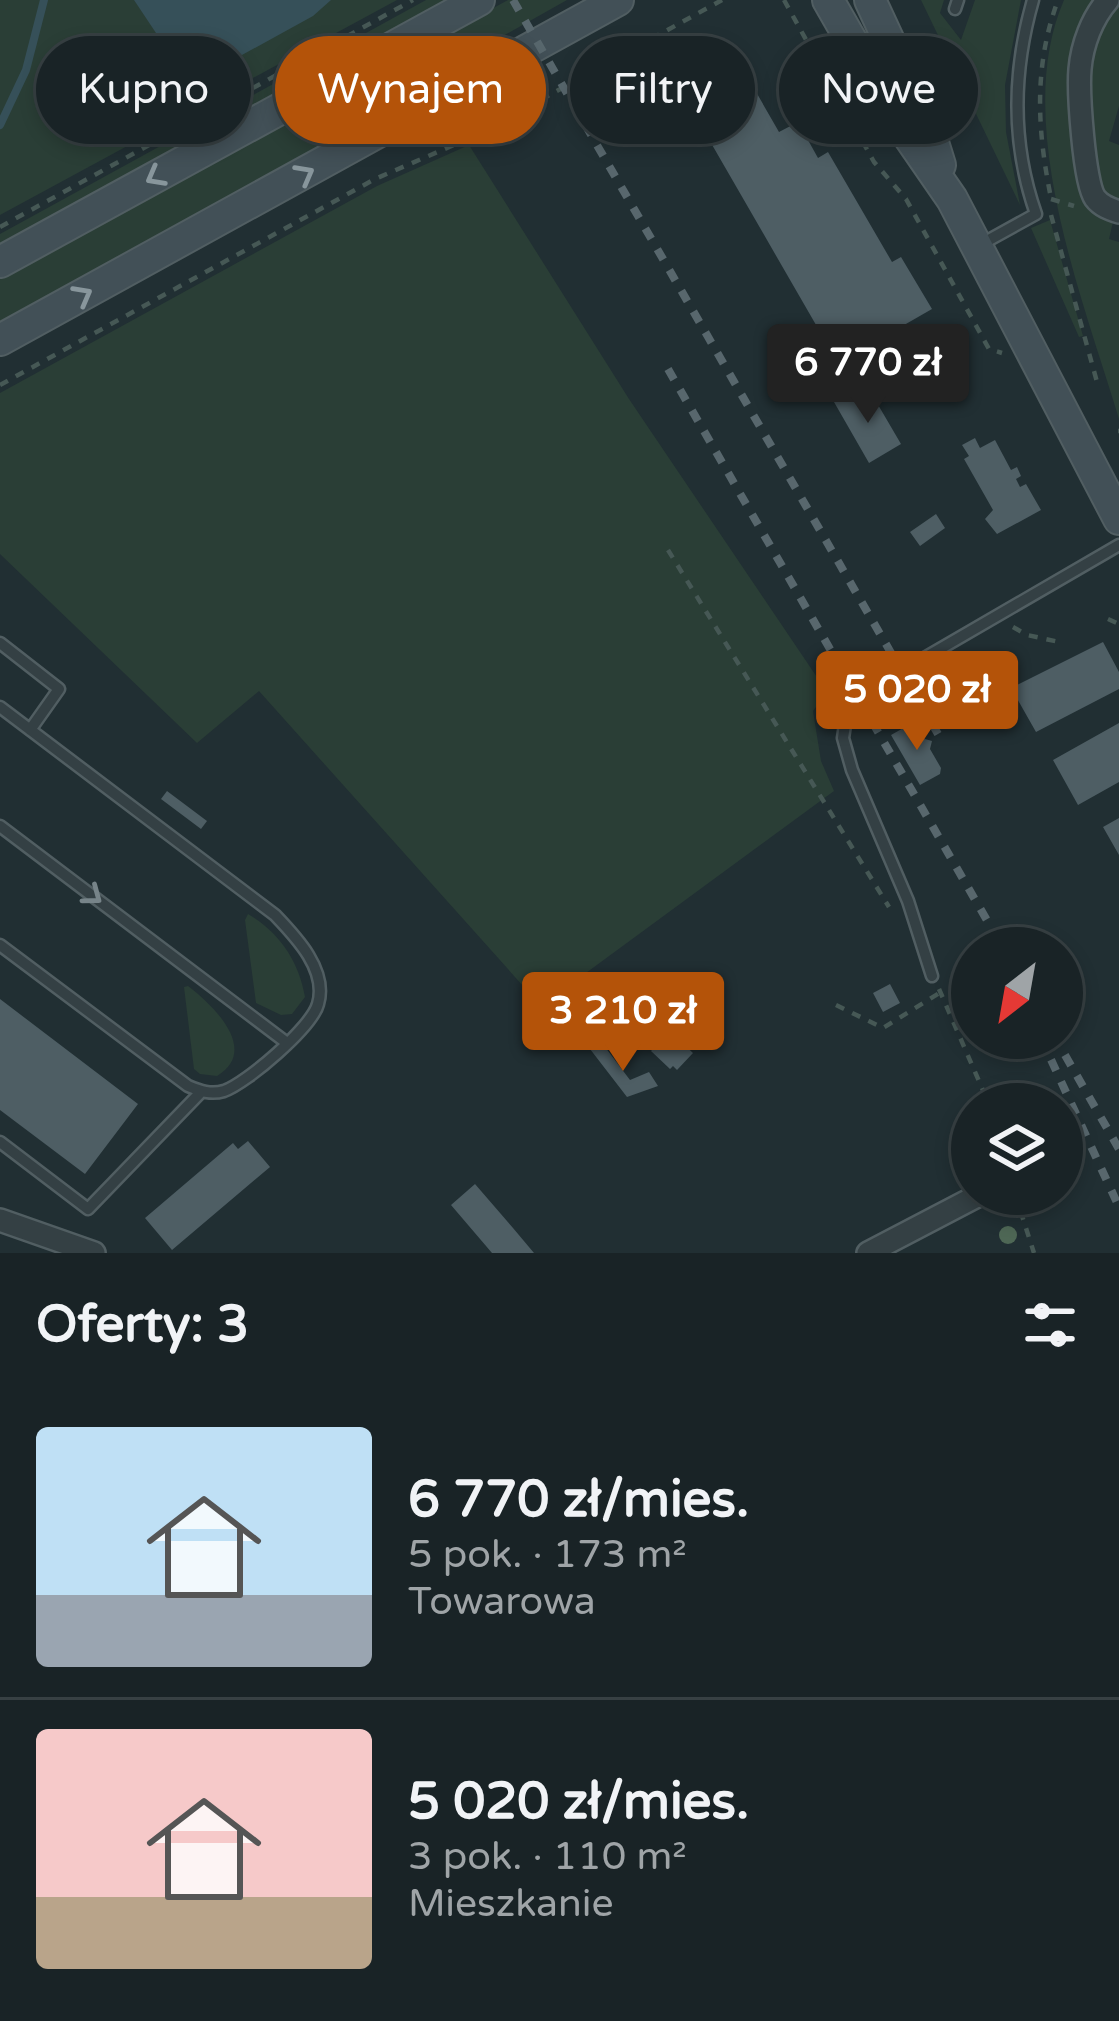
<!DOCTYPE html>
<html lang="pl">
<meta charset="utf-8">
<style>
:root{--surface:#192326;--page:#222b2e;--text:#f1f3f6;--muted:#9fa4a7;--line:#374043;--accent:#b45309}
body{margin:0;font-family:"Varela Round",sans-serif;background:var(--page);color:var(--text);height:100vh;display:flex;flex-direction:column;font-size:45px;white-space:nowrap}
*{box-sizing:border-box;margin:0}
p{font-size:39px;color:var(--muted)}
.icon{flex:none;width:66px;height:66px;fill:none;stroke:currentColor;stroke-width:2;stroke-linecap:round;stroke-linejoin:round}
.map{position:relative;height:1253px;overflow:hidden}
.side{display:flex;flex-direction:column;background:var(--surface);flex:1}
.side>*{flex:none}
.guide{position:absolute;left:36px;top:36px;width:1047px;height:108px;display:flex;gap:24px}
.needle{width:78px;rotate:211deg}
.controls{position:absolute;left:951px;top:927px;display:grid;gap:24px}
.controls a{display:grid;place-items:center;width:132px;height:132px;border-radius:50%;background:var(--surface);box-shadow:0 6px 18px #0003,0 0 0 3px var(--line);font-size:60px}
.price{position:absolute;translate:-50% -102px;padding:0 27px;border-radius:12px;background:var(--accent);color:#fff;font-size:39px;line-height:78px;filter:drop-shadow(0 3px 6px #0008)}
.price::after{content:'';position:absolute;left:50%;top:72px;width:36px;height:27px;margin-left:-18px;background:inherit;clip-path:polygon(0 0,100% 0,50% 100%)}
.price.selected{background:#222;color:#fff}
ul{padding:0;list-style:none}
li{display:flex;align-items:center;gap:36px;height:300px;padding:0 36px}
li+li{border-top:3px solid var(--line)}
li span{display:grid;place-items:center;flex:none;width:336px;height:240px;border-radius:12px;color:#555}
li>.icon{margin-inline-start:auto}
span .icon{width:144px;height:144px;fill:#fffc;stroke-width:1}
li b{font-size:51px}
h2{display:flex;justify-content:space-between;align-items:center;height:144px;padding:0 36px;font-size:51px}
.pill{padding:0 42px;border-radius:54px;background:var(--surface);box-shadow:0 6px 18px #0003,0 0 0 3px var(--line);font-size:42px;line-height:108px}
.pill.selected{background:var(--accent);color:#fff}
.map>svg:first-child{display:block}
</style>
<div class="map">
<svg width="1119" height="1253" viewBox="0 0 1119 1253">
<rect width="100%" height="100%" fill="#212f33"/>
<!-- green -->
<path fill="#2a3e36" d="M0,0H397L0,215Z
M426,0H447L0,246V234Z
M508,0H567L439,72L334,141L0,324V278Z
M921,0H944L940,13L961,40L975,0H1021L1005,85L1006,132L1020,205Z
M1064,0H1095C1083,17 1074,39 1072,60C1069,84 1074,180 1084,200C1090,211 1102,218 1113,222L1109,239L1119,242V419C1083,299 1011,121 1064,0Z
M1119,7V106L1109,141L1119,145V204L1108,199L1101,190C1094,148 1076,31 1119,7Z
M469,145L629,399L827,692L813,711L821,761L834,791L541,1006L259,691L197,743L0,554V393L377,186Z
M1050,220L1083,336L1079,337L1031,228Z
M248,914C279,932 299,961 305,997L292,1014L281,1015L256,1003L245,920Z
M188,986C213,1005 260,1050 217,1076L200,1074L194,1069L184,987Z"/>
<!-- water -->
<path fill="#365059" d="M134,0H331L313,16L211,72L189,71L176,63Z"/>
<g fill="none" stroke-linecap="round" stroke-linejoin="round">
<!-- stream -->
<path stroke="#365059" stroke-width="8" d="M0,125L26,70L44,0"/>
</g>
<!-- building -->
<path fill="#4e5e64" d="M706,51L728,90L748,78L779,132L798,122L818,158L828,152L892,262L901,257L932,309L838,363L670,72Z
M858,389L869,408L877,403L901,444L869,463L834,402Z
M975,438L980,448L995,440L1011,470L1017,467L1021,476L1016,479L1020,487L1026,484L1041,510L997,534L985,519L993,510L964,459L969,456L962,445Z
M936,514L945,528L920,546L910,532Z
M1103,642L1119,672V689L1036,732L1011,688Z
M914,722L925,739L932,741L930,749L941,768L940,774L920,785L891,735Z
M1119,723V782L1078,805L1053,760Z
M167,791L207,821L201,829L161,799Z
M1119,818V855L1103,827Z
M673,975L682,988L670,998L659,988Z
M890,984L900,1003L883,1012L873,993Z
M0,999L138,1104L85,1174L0,1110Z
M558,1001L575,1020L567,1028L548,1007Z
M675,1026L683,1034L678,1039L693,1053L677,1070L673,1066L670,1069L651,1051Z
M602,1043L630,1080L649,1072L658,1086L627,1097L590,1049Z
M248,1141L270,1167L172,1250L145,1218L233,1143L238,1149Z
M475,1184L513,1228L534,1253H492L451,1205Z"/>
<g fill="none" stroke-linecap="round" stroke-linejoin="round">
<defs>
<path id="lane" d="M955,9L958,0
M978,246L1036,214C1011,143 1012,73 1033,0
M0,643L59,689L30,730
M0,707L275,915C296,937 328,970 318,1004C312,1027 247,1083 224,1091C211,1095 200,1091 188,1086L0,945
M0,826L287,1043
M932,976L908,901L852,770L843,738L845,725L860,702L902,671L1119,545
M0,1142L88,1209L201,1092"/>
<path id="street" d="M1108,0C1092,18 1082,45 1080,69C1078,91 1084,183 1095,198C1101,206 1110,209 1119,212
M0,1220L94,1253
M868,1253L981,1194"/>
<path id="secondary" d="M828,0L894,115L952,199L1119,519
M870,0L927,123L940,165
M0,262L479,0
M0,340L618,0"/>
</defs>
<!-- lane casing -->
<use href="#lane" stroke="#515e62" stroke-width="15"/>
<!-- street casing -->
<use href="#street" stroke="#515e62" stroke-width="26"/>
<!-- secondary casing -->
<use href="#secondary" stroke="#515e62" stroke-width="34"/>
<!-- path -->
<path stroke="#465855" stroke-width="4.5" stroke-dasharray="9 9" stroke-linecap="butt" d="M784,0L874,162L906,199L989,349L1002,353
M1050,193C1037,127 1034,65 1058,0
M1051,199L1074,206
M1051,215L1097,382
M0,227L413,0
M0,385L375,179L477,135L722,0
M1118,431H1119
M668,550L889,907
M1108,619L1119,624
M1013,627L1027,635L1064,643
M939,989L989,1104
M836,1005L883,1028L941,992
M1015,1194L1034,1253"/>
<!-- lane -->
<use href="#lane" stroke="#344044" stroke-width="10"/>
<!-- street -->
<use href="#street" stroke="#344044" stroke-width="21"/>
<!-- secondary -->
<use href="#secondary" stroke="#425057" stroke-width="30"/>
<!-- rail -->
<path stroke="#58676d" stroke-width="8" stroke-dasharray="12 12" stroke-linecap="butt" d="M513,0L938,734
M668,369L1003,948
M1041,1038L1119,1207
M1065,1055L1119,1149"/>
</g>
<!-- trees -->
<circle fill="#4e6755" cx="1008" cy="1235" r="9"/>
<!-- one-way arrows -->
<defs><path id="oneway-chevron" d="M-2-3.5L2.5 0L-2 3.5" fill="none" stroke-width="1.6" stroke-linecap="round" stroke-linejoin="round" transform="scale(3)"/></defs>
<g stroke="#88969c">
<use href="#oneway-chevron" transform="translate(305 174) rotate(-29)"/>
<use href="#oneway-chevron" transform="translate(155 177) rotate(151)"/>
<use href="#oneway-chevron" transform="translate(83 295) rotate(-29)"/>
</g>
<use stroke="#778489" href="#oneway-chevron" transform="translate(93 896) rotate(37)"/>
</svg>
<div class="controls">
<a><svg class="needle" viewBox="-14 -14 28 28"><path d="M0-13l5 13h-10z" fill="#e53935"/><path d="M0 13l5-13h-10z" fill="#9fa4a7"/></svg></a>
<a><svg class="icon" aria-label="layers" viewBox="0 0 24 24"><path d="M12 4l9 5-9 5-9-5zM3 14l9 5 9-5"/></svg></a>
</div>
<b class="price selected" style="left:868px;top:426px">6 770 zł</b>
<b class="price" style="left:917px;top:753px">5 020 zł</b>
<b class="price" style="left:623px;top:1074px">3 210 zł</b>
<div class="guide">
<a class="pill">Kupno</a>
<a class="pill selected">Wynajem</a>
<a class="pill">Filtry</a>
<a class="pill">Nowe</a>
</div>
</div>
<section class="side">
<h2>Oferty: 3<svg class="icon" aria-label="filters" viewBox="0 0 24 24"><path d="M4 7h16M4 17h16"/><circle cx="9" cy="7" r="2"/><circle cx="15" cy="17" r="2"/></svg></h2>
<ul>
<li><span style="background:linear-gradient(#bfe0f5 70%,#9aa5b1 0)"><svg class="icon" aria-label="home" viewBox="0 0 24 24"><path d="M3 11l9-7 9 7M6 9v11h12V9"/></svg></span><div><b>6 770 zł/mies.</b><p>5 pok. · 173 m²</p><p>Towarowa</p></div></li>
<li><span style="background:linear-gradient(#f6c9c9 70%,#b9a48a 0)"><svg class="icon" aria-label="home" viewBox="0 0 24 24"><path d="M3 11l9-7 9 7M6 9v11h12V9"/></svg></span><div><b>5 020 zł/mies.</b><p>3 pok. · 110 m²</p><p>Mieszkanie</p></div></li>
</ul>
</section>
